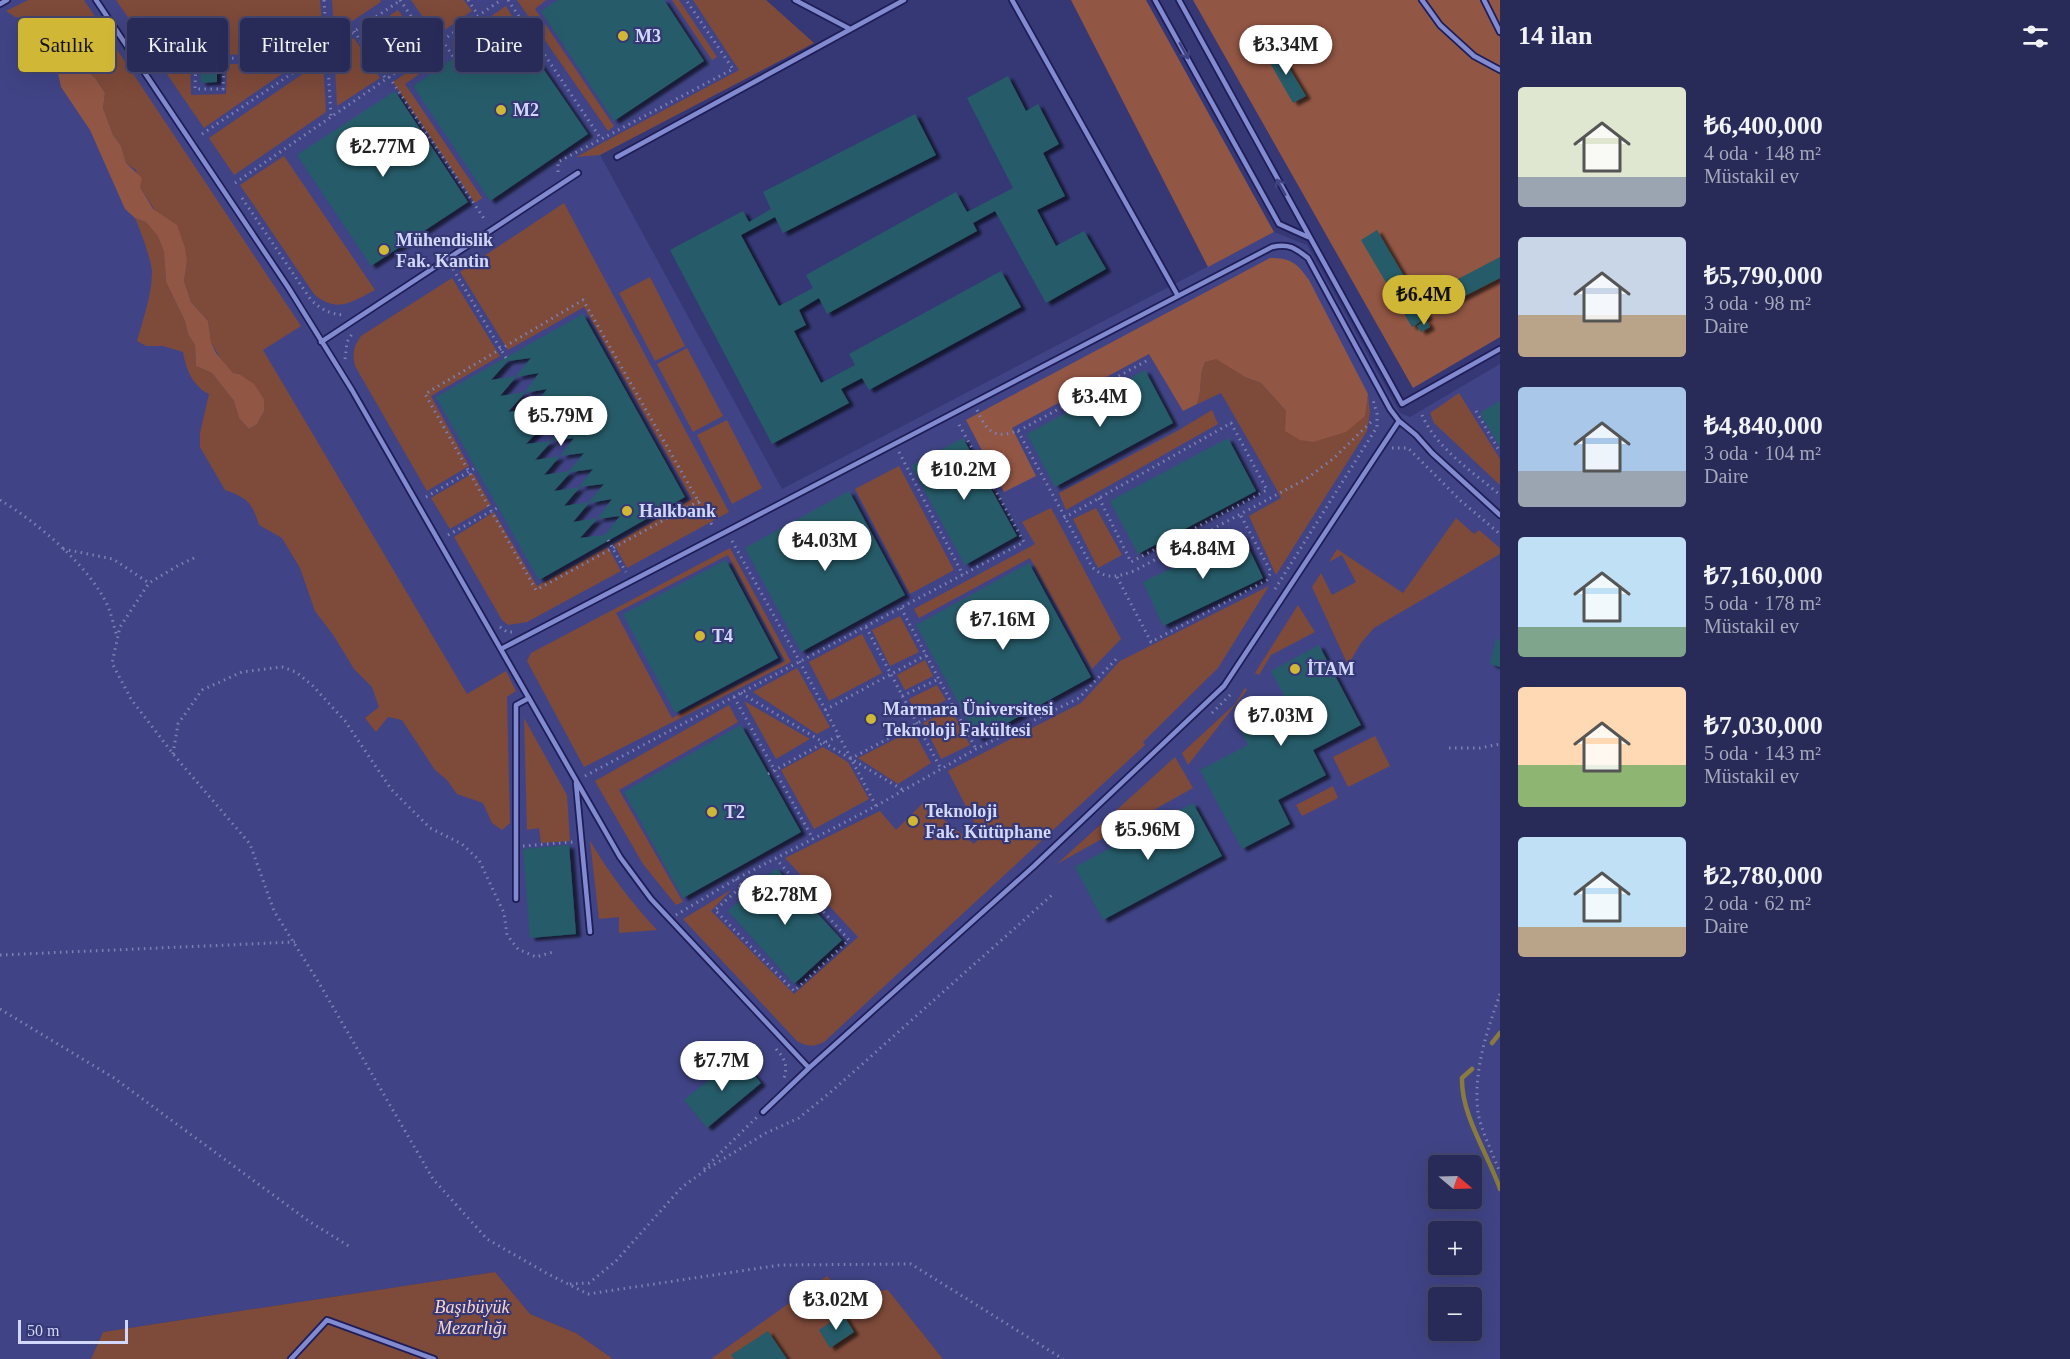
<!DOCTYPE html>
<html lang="tr">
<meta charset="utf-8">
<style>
:root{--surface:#282a58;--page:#343661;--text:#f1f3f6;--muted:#a5a7ba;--line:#44466e;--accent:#d1b736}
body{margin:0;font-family:Georgia,serif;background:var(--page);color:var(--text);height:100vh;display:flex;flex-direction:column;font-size:22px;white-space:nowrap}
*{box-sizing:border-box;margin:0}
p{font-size:20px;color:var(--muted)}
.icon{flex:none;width:33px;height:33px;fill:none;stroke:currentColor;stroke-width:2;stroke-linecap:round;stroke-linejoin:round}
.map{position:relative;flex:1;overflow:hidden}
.sheet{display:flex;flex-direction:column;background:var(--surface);width:570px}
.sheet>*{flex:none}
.hud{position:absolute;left:18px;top:18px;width:570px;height:54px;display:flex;gap:12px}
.needle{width:39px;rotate:109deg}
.fabs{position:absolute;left:1428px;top:1155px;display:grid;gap:12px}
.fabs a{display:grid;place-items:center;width:54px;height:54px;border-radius:6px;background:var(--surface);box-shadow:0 6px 24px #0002,0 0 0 2px var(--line);font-size:30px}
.scale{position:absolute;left:18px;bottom:15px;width:110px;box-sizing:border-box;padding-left:6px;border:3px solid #d1d8fc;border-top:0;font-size:16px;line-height:21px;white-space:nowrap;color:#d1d8fc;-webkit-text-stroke:4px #353875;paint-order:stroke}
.price{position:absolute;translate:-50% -51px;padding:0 14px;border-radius:21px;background:#fff;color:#222;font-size:20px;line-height:39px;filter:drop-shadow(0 2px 3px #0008)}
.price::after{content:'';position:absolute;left:50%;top:36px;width:18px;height:14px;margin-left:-9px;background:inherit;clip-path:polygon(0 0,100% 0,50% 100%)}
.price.selected{background:var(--accent);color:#111}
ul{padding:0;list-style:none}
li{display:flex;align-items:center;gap:18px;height:150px;padding:0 18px}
li span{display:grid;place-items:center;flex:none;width:168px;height:120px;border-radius:6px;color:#555}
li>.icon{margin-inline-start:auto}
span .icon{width:72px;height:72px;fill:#fffc;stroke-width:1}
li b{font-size:26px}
h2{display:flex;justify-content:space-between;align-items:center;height:72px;padding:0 18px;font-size:26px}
.pill{padding:0 21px;border-radius:6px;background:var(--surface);box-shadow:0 6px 24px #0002,0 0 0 2px var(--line);font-size:21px;line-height:54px}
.pill.selected{background:var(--accent);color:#111}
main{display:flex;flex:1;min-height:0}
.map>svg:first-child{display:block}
</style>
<main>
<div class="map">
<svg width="1500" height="1359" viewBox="0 0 1500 1359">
<defs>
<filter id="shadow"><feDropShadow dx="5" dy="3" stdDeviation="1.5" flood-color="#0009"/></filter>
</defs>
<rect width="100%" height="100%" fill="#353875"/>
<!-- built -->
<path fill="#404486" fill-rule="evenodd" d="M0,0H766L814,43L600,155L782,489L1274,232L1307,245L1400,413L1410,417L1500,364V1359H943L888,1290L843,1293L717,1355L711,1359H613L576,1333L530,1314L495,1272L103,1332L91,1359H0ZM1438,1166H1472V1198H1438ZM1438,1232H1472V1264H1438ZM1438,1298H1472V1330H1438Z"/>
<!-- green -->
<path fill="#7e4a3a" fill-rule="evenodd" d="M28,0H84L301,326L263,350L467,694L506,671L516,691L507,697L510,823L502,830L492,823L483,803L457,794L447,780L435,770L402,720L388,717L376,732L365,718L379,707L372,687L354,669L334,636L315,611L300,568L282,538L259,525C252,502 247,498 225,490L200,447V433L209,394C193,386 186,370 183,352L163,346H146L137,341C143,319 152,295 152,272C152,262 140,229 135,218L146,222L158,235L164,252L166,282L185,321L188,334L195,345L196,366L212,373L234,401L239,418L249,429L257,424L264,411L239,374L233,373L222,361L211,342L208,321L191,302L184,281L187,261L140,187L136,170L126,163L121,146L113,135L103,108L105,93L95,78L86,70L77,39L65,20L54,24L50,36L33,24L28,19L15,17L6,11Z
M116,0H320L324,45L311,54L190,55L191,95L226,94L227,64H296L204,128Z
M332,0H380L381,2L334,33Z
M411,0H464L472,11L436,36Z
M517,0H546L535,9L614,126L608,131Z
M672,0H679L717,57L712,60Z
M693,0H766L814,43L600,155L576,157L739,70Z
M506,6L512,16L458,53L452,43Z
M398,10L423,46L387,71L362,35Z
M354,38L380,78L337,106L334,50Z
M438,51L442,58L405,84L482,198L475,203L393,82Z
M323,60L326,112L234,175L209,138Z
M284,156L375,290C351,302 337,314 314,294L240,185Z
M564,203L729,512L627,568L614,544L692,499L584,307L508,350L460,272Z
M650,277L685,346L655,361L619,293Z
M452,278L500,356L431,396L469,466L427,491L355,366C352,353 354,346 361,336Z
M687,348L723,416L693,432L657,364Z
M1216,358L1245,377L1261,383L1286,411L1365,416L1368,394L1370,412L1367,431L1276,575L1249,516L1281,498L1277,490L1221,393L1183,411L1197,404C1203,389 1198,376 1205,362Z
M1459,393L1500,459V485L1434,423L1430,413Z
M1212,410L1218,424L1066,510L1059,493L1179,430Z
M727,420L762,488L732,504L697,435Z
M899,466L954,570L910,594L855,489Z
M473,473L491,505L450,529L431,498Z
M1051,508L1121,639L1092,669L1030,558L919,618L914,609L1035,544L1022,522Z
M1096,508L1122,555L1098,568L1073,519Z
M494,512L537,586L608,547L621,571L527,622L508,625L502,620L454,537Z
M1456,518L1474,534L1479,530L1500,548V554L1374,628L1361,643L1348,665L1312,587L1321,573L1332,595L1356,582L1342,555L1329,562L1337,549L1403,593Z
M730,548L791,662L584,767L527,661L531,653ZM728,555L785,661L672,718L616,613Z
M1269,586L1218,668L1143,742L1145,745L824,1042C813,1047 807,1047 797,1041L683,919L731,890L711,911L794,994L858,937L785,858L880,811L896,830L923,803L974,844L981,836L948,771L1081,703L1120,661Z
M1298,605L1315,632L1271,655L1259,675L1255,673Z
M900,616L919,652L890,666L872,630Z
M862,634L882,673L829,701L809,662Z
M925,660L933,676L905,690L897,675Z
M797,668L830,727L817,734L753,692Z
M937,685L946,700L917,715L909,699Z
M1245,688L1247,690L1188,765L1182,753L1235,704Z
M744,701L810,739L776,759Z
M729,705L738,722L619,790L683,902L676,905L643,864L595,781Z
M951,709L970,745L941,759L923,723Z
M524,718L567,795L570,841L541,843L539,828L527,830Z
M913,730L931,763L898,784L858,758Z
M1375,736L1390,766L1348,787L1333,757Z
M823,747L848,762L869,799L814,829L781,770Z
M1175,757L1193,788L1057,864Z
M1333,786L1338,798L1302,816L1296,805Z
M590,841C609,873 631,902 657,930L619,933V917L599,919Z
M495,1272L530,1314L576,1333L613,1359H91L103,1332Z
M827,1276L843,1293L888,1290L943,1359H711Z"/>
<!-- forest -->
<path fill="#925644" d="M1071,0H1146L1274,232L1208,267Z
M1193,0H1500V337L1413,388Z
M65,20L77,39L86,70L95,78L105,93L103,108L113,135L121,146L126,163L142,178L140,187L153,209L177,225L185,248L187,261L184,281L191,302L208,321L211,342L216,353L233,373L239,374L254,384L264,399V411L257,424L249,429L239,418L234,401L212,373L196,366L195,345L188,334L185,321L166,282L164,252L158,236L146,222L135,218L125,209L90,130L61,87L50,36L54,24Z
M1270,258C1291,258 1297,263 1309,280L1368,394L1365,416L1346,432L1313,442L1300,440L1285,431L1286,411L1261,383L1245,377L1216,359L1205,362C1198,377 1203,388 1197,404L1183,411L1149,354L1012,428L1036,476L1004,492L966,420Z"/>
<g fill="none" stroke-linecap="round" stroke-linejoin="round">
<!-- stream -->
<path stroke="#887b3d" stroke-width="4.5" d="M1492,1043L1500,1033
M1472,1069L1462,1078C1461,1115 1488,1154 1500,1189"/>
</g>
<!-- building -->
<path fill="#255b69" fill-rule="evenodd" filter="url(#shadow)" d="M558,0H664L704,61L614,121L541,11Z
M510,20L588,134L490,201L413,86Z
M1278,49L1306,96L1293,103L1266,56Z
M201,63L217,64V82L201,83Z
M1008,76L1026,111L1038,104L1059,144L1043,153L1065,196L1037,210L1056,246L1084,231L1106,269L1046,303L995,211L973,223L977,231L827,314L819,298L799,310L806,325L794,331L821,383L855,365L849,354L1001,271L1021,307L869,390L862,378L841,389L849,403L772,444L670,250L743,211L749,222L771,209L763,192L915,114L936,155L783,233L775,217L741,235L779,306L813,288L806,275L956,192L967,212L1013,188L967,98Z
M395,91L468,202L371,266L297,155Z
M1377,230L1428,317L1412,327L1361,240Z
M1500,257V278L1445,306L1437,290Z
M583,314L685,497L539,580L436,397ZM531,358L516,376L491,380L508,361ZM539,373L525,392L500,396L516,377ZM547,389L533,408L508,412L525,393ZM557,406L542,424L517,428L534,409ZM566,422L551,441L526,444L543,426ZM574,438L560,456L584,453L569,471L544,475L560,456L535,460L552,441ZM593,469L579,487L604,484L589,502L564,506L580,487L554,491L571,472ZM612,499L597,519L620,516L605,535L580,538L598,518L573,522L589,503Z
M1426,320L1430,327L1421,332L1417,326Z
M1145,370L1173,423L1055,487L1027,434Z
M1500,401V447L1480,413Z
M963,438L1017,536L965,565L911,466Z
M1228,438L1256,491L1138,554L1110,501Z
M849,491L905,595L801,652L745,548Z
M1242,534L1263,578L1163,626L1143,582Z
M726,560L778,658L675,713L623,614Z
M1029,563L1091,677L978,739L916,625Z
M1496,639L1500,640V667L1490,664Z
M1319,645L1361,725L1313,750L1326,775L1278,800L1290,824L1242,849L1200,770L1248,745L1236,721L1284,695L1271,671Z
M741,725L801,832L683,898L624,792Z
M1193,803L1222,856L1103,920L1075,867Z
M569,845L576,934L530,938L523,849Z
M776,868L842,940L794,984L728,911Z
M738,1056L761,1083L707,1128L684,1100Z
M843,1314L854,1332L830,1348L819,1330Z
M768,1331L787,1359H734L731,1355Z"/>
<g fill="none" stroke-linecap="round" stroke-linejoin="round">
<defs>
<path id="lane" d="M96,0L288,287L352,390L620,857L651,899L809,1068L1034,866L1224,686L1399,421L1416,435L1432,453L1500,515
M795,0L850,29
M1012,0L1178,296
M1155,0L1279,224L1308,237
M1179,0L1402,404L1500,349
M1422,0L1440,25L1474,56L1500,70
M1484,0L1500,32
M0,4L7,0
M617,157L904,0
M321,342L578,173
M501,649L1272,247C1289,243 1295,248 1308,258L1390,409L1399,421
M576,783L590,932
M516,899V705L529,698
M763,1112L809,1068
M291,1359L327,1320L434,1359"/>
</defs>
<!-- lane casing -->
<use href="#lane" stroke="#1e1d57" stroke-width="8"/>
<!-- path -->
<path stroke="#7c81b3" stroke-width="3" stroke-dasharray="1.5 4.5" stroke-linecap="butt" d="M324,0L331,116
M400,0L432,47
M468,0L478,15
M508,0L601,139
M354,31L386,79
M442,40L454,58
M224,58L223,89H195L196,58L313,59
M389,77L485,220
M202,134L401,0
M558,172V162L733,69L686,0
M235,183L501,0
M242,198L311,300C322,310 330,314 344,315
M453,269L506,358
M345,359L347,342L352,334
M977,410C988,434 996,440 1022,429L1148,360
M1476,411L1500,452
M1422,415C1437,449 1473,472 1500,495
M1018,431L1092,567C1106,580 1117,577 1134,571L1306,479L1334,458L1372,421
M1392,448H1408L1461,501L1500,534
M899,452L963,575
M426,497L475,468
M0,500C37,522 93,569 109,609C112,617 114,627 117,636
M699,501L536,590L425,394L583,300L712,525
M1064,518L1231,423L1267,490L1131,562L1099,498
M448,535L497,508
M608,540L626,572
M732,541L800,662L876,806
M63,549L113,559L149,583
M194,558L179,565L149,583L120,627L112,663L131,699L173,754L250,844L274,911L319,983L433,1179L487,1239L548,1274L588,1294L780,1265L911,1264L1063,1359
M1117,577L1151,642L1267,580L1271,572L1240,514
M1275,589L1377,427V414L1373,400
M901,608L976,749
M500,627L507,632H512
M866,627L941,769
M741,693L903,790
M902,696L939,679
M734,697L813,839
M825,710L926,655
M1212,713L1231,694
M1449,748H1480L1500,744
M173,754L178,724L202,690L242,672L282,667L296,672L313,686L345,721L391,789L430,828L462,844L479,860L504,913L507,935L518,949L536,957L553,952
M850,759L953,704
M768,774L823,743L839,736
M585,776L1024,542L957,421
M523,846L573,842
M736,879L742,886L715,910L794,991L849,940L776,859
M676,915L736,879L876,806L976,749L1079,698L1118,657
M0,955L295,942
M1500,994C1487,1031 1473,1071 1478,1112C1480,1128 1494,1156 1500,1173
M0,1009L114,1078L310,1222L352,1248
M776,1049C785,1059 788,1066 784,1078
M704,1169L757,1117
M570,1284L589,1283L616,1261L682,1187L710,1167L766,1133L799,1118L832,1091L1052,895"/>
<!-- lane -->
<use href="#lane" stroke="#828bcf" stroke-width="4.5"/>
</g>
<!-- one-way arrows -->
<defs><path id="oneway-shaft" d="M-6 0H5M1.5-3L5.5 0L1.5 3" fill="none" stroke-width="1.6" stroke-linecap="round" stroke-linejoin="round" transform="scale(1.5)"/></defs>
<g stroke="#414482">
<use href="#oneway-shaft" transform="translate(1184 51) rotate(61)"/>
<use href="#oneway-shaft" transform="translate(1281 187) rotate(-119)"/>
</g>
<!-- markers -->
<g fill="#d1b736" stroke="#353875" stroke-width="2">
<circle cx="623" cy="36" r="6"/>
<circle cx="501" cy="110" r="6"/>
<circle cx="384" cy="250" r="6"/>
<circle cx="627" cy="511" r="6"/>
<circle cx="700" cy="636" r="6"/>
<circle cx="1295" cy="669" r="6"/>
<circle cx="871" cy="719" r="6"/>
<circle cx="712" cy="812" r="6"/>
<circle cx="913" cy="821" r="6"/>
</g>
<g text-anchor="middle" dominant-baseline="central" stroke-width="4.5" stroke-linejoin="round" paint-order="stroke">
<!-- poi labels -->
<g font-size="18" font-weight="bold" fill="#d1d8fc" stroke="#353875" text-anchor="start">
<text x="635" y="36">M3</text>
<text x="513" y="110">M2</text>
<text x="396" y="240">Mühendislik<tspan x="396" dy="21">Fak. Kantin</tspan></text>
<text x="639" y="511">Halkbank</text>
<text x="712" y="636">T4</text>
<text x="1307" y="669">İTAM</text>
<text x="883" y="709">Marmara Üniversitesi<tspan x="883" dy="21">Teknoloji Fakültesi</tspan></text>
<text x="925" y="811">Teknoloji<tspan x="925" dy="21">Fak. Kütüphane</tspan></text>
<text x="724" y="812">T2</text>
</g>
<!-- park labels -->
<g font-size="18" font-style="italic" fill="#fbd5c9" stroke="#353875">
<text x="472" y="1307">Başıbüyük<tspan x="472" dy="21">Mezarlığı</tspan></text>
</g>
</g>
</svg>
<div class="fabs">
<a><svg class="needle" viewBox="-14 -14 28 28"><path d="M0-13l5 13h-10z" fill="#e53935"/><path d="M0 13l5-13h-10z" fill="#a5a7ba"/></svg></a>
<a>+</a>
<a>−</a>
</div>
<div class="scale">50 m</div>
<b class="price" style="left:1286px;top:76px">₺3.34M</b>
<b class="price" style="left:383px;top:178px">₺2.77M</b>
<b class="price selected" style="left:1424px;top:326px">₺6.4M</b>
<b class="price" style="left:1100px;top:428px">₺3.4M</b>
<b class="price" style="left:561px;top:447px">₺5.79M</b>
<b class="price" style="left:964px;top:501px">₺10.2M</b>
<b class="price" style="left:825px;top:572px">₺4.03M</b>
<b class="price" style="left:1203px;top:580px">₺4.84M</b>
<b class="price" style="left:1003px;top:651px">₺7.16M</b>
<b class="price" style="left:1281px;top:747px">₺7.03M</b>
<b class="price" style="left:1148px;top:861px">₺5.96M</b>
<b class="price" style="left:785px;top:926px">₺2.78M</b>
<b class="price" style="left:722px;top:1092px">₺7.7M</b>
<b class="price" style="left:836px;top:1331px">₺3.02M</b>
<div class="hud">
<a class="pill selected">Satılık</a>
<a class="pill">Kiralık</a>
<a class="pill">Filtreler</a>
<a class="pill">Yeni</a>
<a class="pill">Daire</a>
</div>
</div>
<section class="sheet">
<h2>14 ilan<svg class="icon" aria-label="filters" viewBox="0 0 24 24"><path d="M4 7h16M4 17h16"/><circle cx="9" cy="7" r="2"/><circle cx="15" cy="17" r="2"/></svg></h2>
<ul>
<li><span style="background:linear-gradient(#dfe7d0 75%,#9aa5b1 0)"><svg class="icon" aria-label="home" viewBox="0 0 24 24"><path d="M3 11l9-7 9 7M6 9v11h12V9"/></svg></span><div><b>₺6,400,000</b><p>4 oda · 148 m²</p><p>Müstakil ev</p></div></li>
<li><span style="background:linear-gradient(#c9d6e8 65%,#b9a48a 0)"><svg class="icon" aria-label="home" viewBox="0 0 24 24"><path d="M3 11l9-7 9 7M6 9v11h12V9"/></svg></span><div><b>₺5,790,000</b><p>3 oda · 98 m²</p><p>Daire</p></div></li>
<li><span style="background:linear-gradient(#a9c7e8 70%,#9aa5b1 0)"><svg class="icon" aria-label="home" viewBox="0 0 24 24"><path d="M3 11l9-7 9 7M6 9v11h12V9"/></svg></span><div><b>₺4,840,000</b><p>3 oda · 104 m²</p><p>Daire</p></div></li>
<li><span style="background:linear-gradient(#bfe0f5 75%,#7fa58c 0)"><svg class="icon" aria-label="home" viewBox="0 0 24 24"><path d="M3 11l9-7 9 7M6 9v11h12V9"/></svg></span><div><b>₺7,160,000</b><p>5 oda · 178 m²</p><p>Müstakil ev</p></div></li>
<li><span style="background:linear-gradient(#ffd9b3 65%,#8fb573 0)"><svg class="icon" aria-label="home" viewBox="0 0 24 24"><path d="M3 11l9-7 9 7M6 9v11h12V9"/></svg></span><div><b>₺7,030,000</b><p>5 oda · 143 m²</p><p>Müstakil ev</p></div></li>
<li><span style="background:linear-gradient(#bfe0f5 75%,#b9a48a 0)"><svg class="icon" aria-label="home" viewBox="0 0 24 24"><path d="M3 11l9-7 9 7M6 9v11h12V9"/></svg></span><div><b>₺2,780,000</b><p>2 oda · 62 m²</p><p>Daire</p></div></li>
</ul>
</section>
</main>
